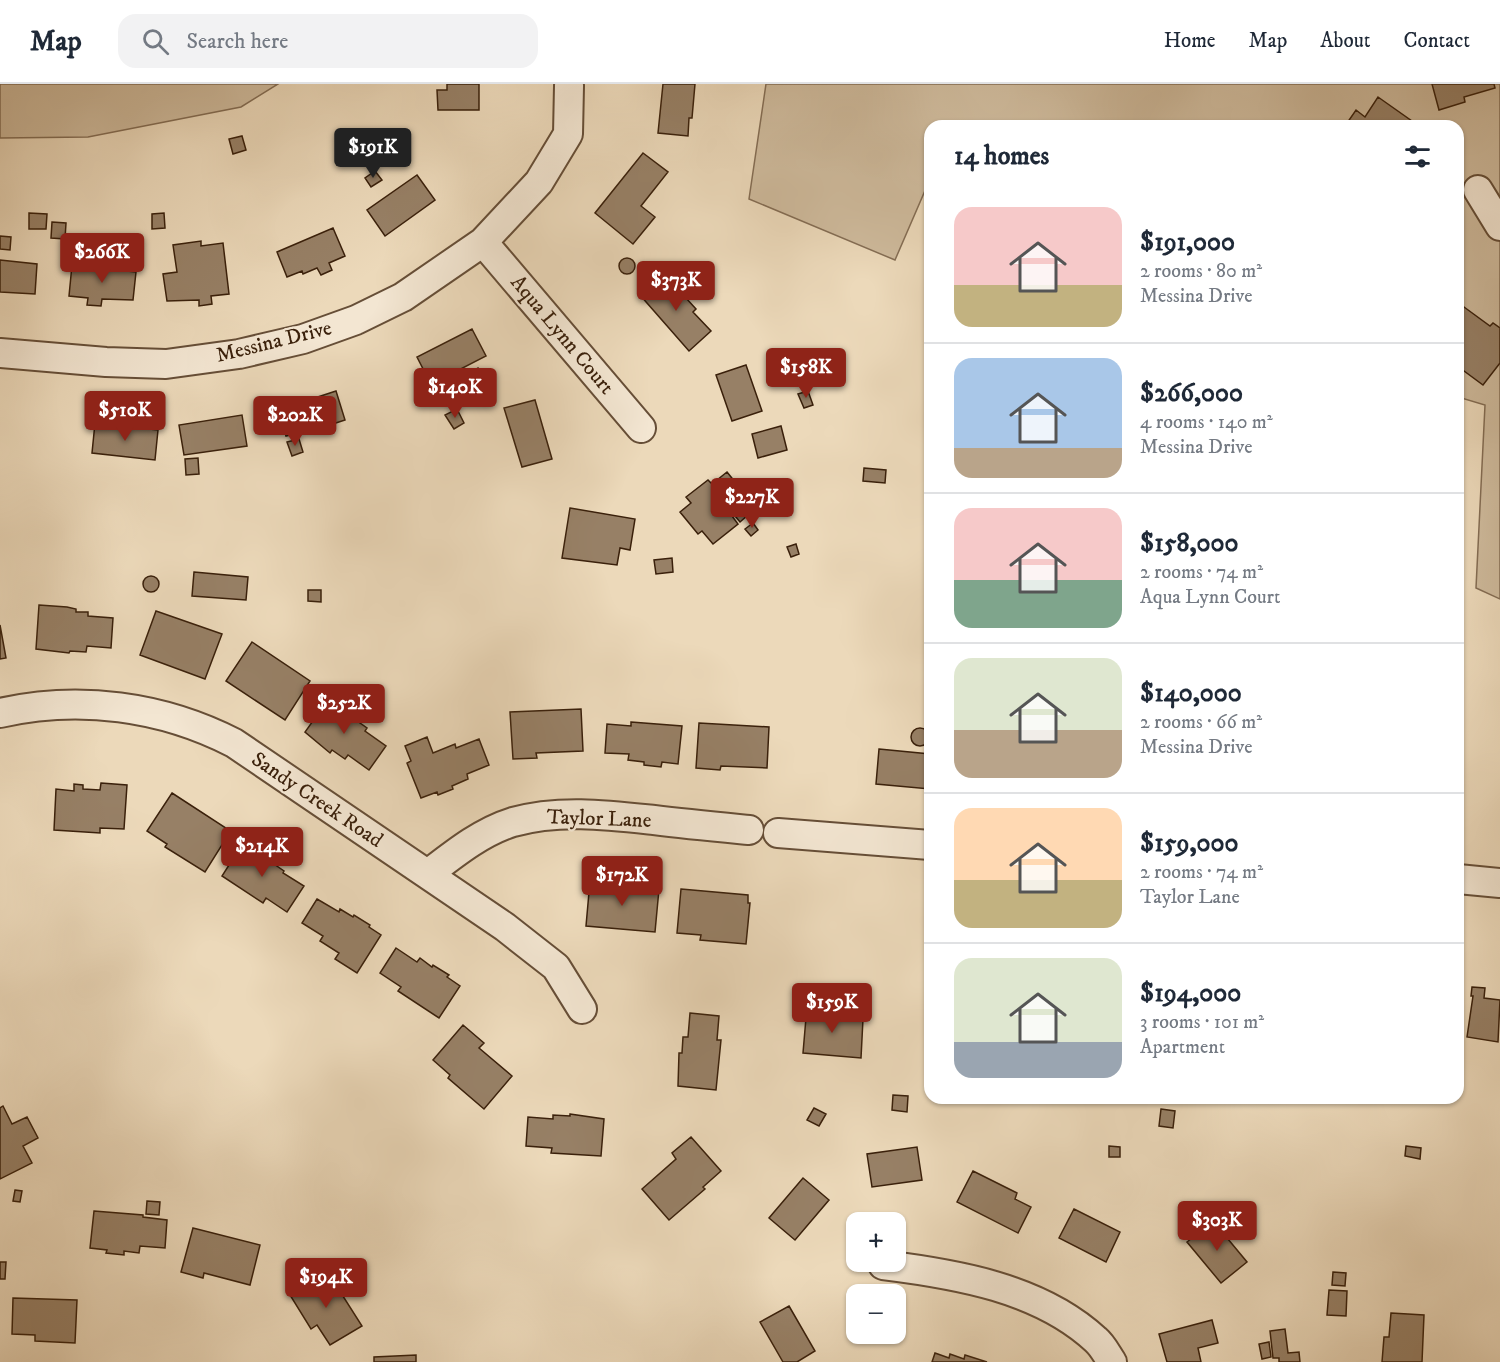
<!DOCTYPE html>
<meta charset="utf-8">
<style>
:root{--surface:#fff;--page:#f2f2f3;--text:#1f2937;--muted:#747a83;--line:#e0e1e3;--accent:#8f2418}
body{margin:0;font-family:"IM FELL DW Pica",serif;background:var(--page);color:var(--text);height:100vh;display:flex;flex-direction:column;font-size:22px;white-space:nowrap}
*{box-sizing:border-box;margin:0}
p{font-size:20px;color:var(--muted)}
.icon{flex:none;width:33px;height:33px;fill:none;stroke:currentColor;stroke-width:2;stroke-linecap:round;stroke-linejoin:round}
.map{position:relative;flex:1;overflow:hidden}
.panel{position:absolute;left:924px;top:36px;width:540px;height:984px;display:flex;flex-direction:column;background:var(--surface);border-radius:18px;box-shadow:0 2px 4px #0004}
.panel>*{flex:none}
.tools{position:absolute;left:846px;top:1128px;display:grid;gap:12px}
.tools a{display:grid;place-items:center;width:60px;height:60px;border-radius:12px;background:var(--surface);box-shadow:0 2px 4px #0004;font-size:30px}
.price{position:absolute;translate:-50% -51px;padding:0 14px;border-radius:6px;background:var(--accent);color:#fff;font-size:20px;line-height:39px;filter:drop-shadow(0 2px 3px #0008)}
.price::after{content:'';position:absolute;left:50%;top:36px;width:18px;height:14px;margin-left:-9px;background:inherit;clip-path:polygon(0 0,100% 0,50% 100%)}
.price.selected{background:#222;color:#fff}
ul{padding:0;list-style:none}
li{display:flex;align-items:center;gap:18px;height:150px;padding:0 30px}
li+li{border-top:2px solid var(--line)}
li span{display:grid;place-items:center;flex:none;width:168px;height:120px;border-radius:18px;color:#555}
li>.icon{margin-inline-start:auto}
span .icon{width:72px;height:72px;fill:#fffc;stroke-width:1}
li b{font-size:26px}
h2{display:flex;justify-content:space-between;align-items:center;height:72px;padding:0 30px;font-size:26px}
header{display:flex;align-items:center;gap:36px;box-sizing:border-box;height:84px;padding:0 30px;background:var(--surface);border-bottom:2px solid var(--line)}
header strong{font-size:28px}
nav{display:flex;gap:33px;margin-inline-start:auto;font-size:21px}
.search{width:420px;height:54px;background:var(--page);display:flex;align-items:center;gap:15px;box-sizing:border-box;padding:0 21px;border-radius:18px;color:var(--muted);font-size:22px}
.map>svg:first-child{display:block}
</style>
<header>
<strong>Map</strong>
<div class="search"><svg class="icon" aria-label="search" viewBox="0 0 24 24"><circle cx="10" cy="10" r="6"/><path d="M15 15l6 6"/></svg>Search here</div>
<nav><a>Home</a><a>Map</a><a>About</a><a>Contact</a></nav>
</header>
<div class="map">
<svg width="1500" height="1278" viewBox="0 0 1500 1278">
<rect width="100%" height="100%" fill="#ecd9ba"/>
<filter id="stains"><feTurbulence type="fractalNoise" baseFrequency=".00333" numOctaves="4"/><feColorMatrix values="0 0 0 0 .2 0 0 0 0 .09 0 0 0 0 .02 0 0 0 .5 -.17"/></filter>
<radialGradient id="worn" r=".72"><stop offset=".6" stop-color="#630" stop-opacity="0"/><stop offset="1" stop-color="#630" stop-opacity=".3"/></radialGradient>
<!-- green -->
<path fill="#ceba9c" stroke="#846d54" stroke-width="1.5" d="M0,0H278L241,23L88,53L0,54Z
M766,0H1500V515L1476,504L1485,321L1458,313V42H930V95L895,176L749,115Z"/>
<!-- building -->
<path fill="#978066" stroke="#3a200b" stroke-width="1.5" d="M447,0H479V26H438L437,6H447Z
M663,0H695L692,34H689L688,52L658,49Z
M1432,0H1494L1495,4L1464,13L1465,18L1439,26Z
M1378,13L1419,42H1345L1356,26L1365,33Z
M242,52L246,66L233,70L229,55Z
M643,69L668,88L641,122L655,133L633,160L595,129Z
M375,87L382,96L371,103L365,94Z
M417,91L435,116L385,152L367,126Z
M29,129L47,130L46,145H29Z
M164,129L165,144L152,145V130Z
M52,138L66,139L65,155L51,154Z
M333,144L345,172L329,179L332,186L321,191L317,184L303,190L302,187L287,193L277,168Z
M0,152L11,153L10,166L0,165Z
M201,157V162L223,159L229,210L211,212L212,220L199,222V216L167,217L163,190L177,188L173,161Z
M619 182a8 8 0 1 1 16 0a8 8 0 1 1-16 0Z
M0,176L37,180L35,210L0,208Z
M72,181L136,188L133,216L102,215L101,222L87,221L88,214L69,212Z
M664,190L696,225L693,228L711,247L689,267L640,211Z
M1464,223L1490,242L1493,239L1500,244V279L1483,301L1464,287L1458,288V231Z
M472,245L486,272L443,294L449,306L437,312L417,273Z
M746,281L762,327L732,337L716,291Z
M478,284L489,302L468,314L457,296Z
M336,307L345,336L299,351L298,349L286,352L278,326Z
M808,307L813,321L804,324L798,310Z
M535,316L552,375L522,383L504,324Z
M457,325L464,339L454,345L445,331Z
M242,331L247,362L184,371L179,341Z
M95,339L158,346L155,376L92,369Z
M781,342L787,366L758,374L752,350Z
M299,355L303,368L292,372L287,358Z
M198,374L199,390L186,391L185,375Z
M864,384L886,386L885,399L863,397Z
M727,388L756,424L740,438L731,427L729,428L738,440L713,460L702,447L698,450L680,428L691,419L686,413L708,396L712,400Z
M570,424L635,435L630,466L620,464L617,481L562,474Z
M753,439L758,446L751,452L745,445Z
M796,460L799,470L791,473L787,463Z
M672,474L673,488L656,490L654,476Z
M194,488L248,493L246,516L192,512Z
M143 500a8 8 0 1 1 16 0a8 8 0 1 1-16 0Z
M308,506H321V518L308,517Z
M39,521L67,523L76,525V528H88V532L113,534L111,564L87,562L86,568L70,567L69,569L36,565Z
M156,527L222,550L205,595L140,571Z
M0,541L6,574L0,575Z
M252,558L310,597L285,636L226,597Z
M330,613L353,629L350,632L367,644L365,647L386,662L369,686L348,671L345,675L332,666L330,669L305,648Z
M581,625L583,667L536,669L537,674L513,675L510,628Z
M631,638L682,642L678,680L662,678L661,683L644,681V678L628,676L629,670L605,669L607,640L631,642Z
M699,639L769,643L767,684L721,682L720,686L696,684Z
M911 653a9 9 0 1 1 18 0a9 9 0 1 1-18 0Z
M427,653L433,669L455,660L456,664L479,655L489,681L467,690L468,695L452,702L453,705L438,711L437,708L421,714L407,679L411,677L405,662Z
M879,665L930,670V705L876,700Z
M101,699L127,701L124,745L100,744V749L54,746L56,705L74,707V700L83,701V705L100,706Z
M172,709L229,746L227,753L205,788L165,763L167,760L147,747Z
M243,759L273,776L271,778L284,787L283,789L304,802L287,828L266,814L263,819L222,792Z
M590,797L636,801L635,803L659,805L655,848L586,842Z
M681,805L748,811V819H750L746,860L700,856L701,851L677,849Z
M317,815L339,828L340,825L353,833L354,831L370,841L369,843L381,851L357,889L335,875L339,869L320,857L323,852L302,839Z
M396,864L417,878L420,874L432,883L433,881L449,891L447,893L460,902L439,934L398,907L401,903L380,889Z
M1472,903L1485,904L1484,914L1500,916L1498,958L1467,953L1473,912H1471Z
M807,922L833,924L832,932L863,935L861,974L803,969Z
M690,929L719,932L717,956H721L716,1006L678,1002L679,969H682L683,953H688Z
M463,941L484,959L479,964L512,992L484,1025L448,994L450,991L433,976Z
M893,1011L908,1012L907,1028L892,1026Z
M3,1022L12,1040L27,1033L38,1054L23,1062L32,1079L0,1095V1024Z
M814,1024L826,1030L819,1042L807,1036Z
M1161,1025L1175,1027L1173,1044L1159,1042Z
M570,1030L604,1035L601,1072L551,1069L552,1064L526,1062L528,1033L553,1035V1031L570,1032Z
M691,1053L721,1087L703,1103L705,1105L669,1136L642,1105L676,1075L672,1069Z
M1109,1062L1120,1063V1073H1109Z
M1406,1062L1421,1064L1420,1075L1405,1072Z
M917,1063L922,1096L872,1103L867,1070Z
M973,1087L1017,1109L1015,1115L1031,1123L1018,1149L957,1118Z
M803,1094L829,1116L795,1156L769,1134Z
M15,1106L22,1107L20,1118L13,1117Z
M147,1117L160,1118L159,1131L146,1130Z
M1074,1125L1120,1148L1106,1178L1059,1154Z
M94,1127L143,1131V1133L167,1136L165,1164L140,1162L139,1169L124,1167V1171L106,1169L107,1166L90,1164Z
M1213,1137L1247,1178L1221,1199L1187,1158Z
M193,1144L260,1161L250,1201L204,1189L203,1194L181,1188Z
M0,1178H6L5,1195H0Z
M327,1187L362,1242L330,1261L317,1241L311,1245L290,1211Z
M1333,1188L1346,1189L1345,1202L1332,1201Z
M1329,1206L1347,1207L1346,1232L1327,1231Z
M13,1214L77,1216L75,1259L35,1257V1251L12,1250Z
M789,1222L815,1267L797,1278H783L760,1238Z
M1391,1229L1424,1231L1422,1278H1382L1384,1253H1389Z
M1212,1236L1218,1259L1198,1264L1201,1278H1167L1159,1250Z
M1285,1245L1288,1269L1299,1268L1300,1278H1279V1274H1273L1270,1247Z
M1269,1258L1271,1273L1262,1275L1259,1260Z
M935,1269L949,1274L950,1270L964,1275L965,1271L987,1278H932Z
M416,1271V1278H374V1273Z"/>
<g fill="none" stroke-linecap="round" stroke-linejoin="round">
<defs>
<path id="minor" d="M1478,106L1500,142
M483,158L641,344
M0,269L106,278L166,280L239,270L303,255L356,236L403,213L483,158L539,98L568,50L569,2
M0,629C79,611 162,622 234,659L505,843L556,883L582,925
M778,749L930,761
M428,790C454,770 481,748 513,738C559,725 608,731 654,736C686,740 718,743 749,746
M1458,795L1500,799
M883,1181C956,1190 1040,1204 1096,1256C1103,1262 1107,1271 1112,1278"/>
</defs>
<!-- minor casing -->
<use href="#minor" stroke="#664e37" stroke-width="32"/>
<!-- minor -->
<use href="#minor" stroke="#f3e6d2" stroke-width="28"/>
</g>
<g text-anchor="middle" dominant-baseline="central" stroke-width="4.5" stroke-linejoin="round" paint-order="stroke">
<!-- street labels -->
<g font-size="21" fill="#3a200b" stroke="#f3e6d2">
<text transform="translate(562 251) rotate(50)">Aqua Lynn Court</text>
<text transform="translate(274 258) rotate(-14)">Messina Drive</text>
<text transform="translate(317 716) rotate(34)">Sandy Creek Road</text>
<text transform="translate(599 735) rotate(2)">Taylor Lane</text>
</g>
</g>
<rect width="100%" height="100%" filter="url(#stains)"/>
<rect width="100%" height="100%" fill="url(#worn)"/>
</svg>
<div class="tools">
<a>+</a>
<a>−</a>
</div>
<b class="price selected" style="left:373px;top:95px">$191K</b>
<b class="price" style="left:102px;top:200px">$266K</b>
<b class="price" style="left:676px;top:228px">$373K</b>
<b class="price" style="left:806px;top:315px">$158K</b>
<b class="price" style="left:455px;top:335px">$140K</b>
<b class="price" style="left:125px;top:358px">$510K</b>
<b class="price" style="left:295px;top:363px">$202K</b>
<b class="price" style="left:752px;top:445px">$227K</b>
<b class="price" style="left:344px;top:651px">$252K</b>
<b class="price" style="left:262px;top:794px">$214K</b>
<b class="price" style="left:622px;top:823px">$172K</b>
<b class="price" style="left:832px;top:950px">$159K</b>
<b class="price" style="left:1217px;top:1168px">$303K</b>
<b class="price" style="left:326px;top:1225px">$194K</b>
<section class="panel">
<h2>14 homes<svg class="icon" aria-label="filters" viewBox="0 0 24 24"><path d="M4 7h16M4 17h16"/><circle cx="9" cy="7" r="2"/><circle cx="15" cy="17" r="2"/></svg></h2>
<ul>
<li><span style="background:linear-gradient(#f6c9c9 65%,#c2b280 0)"><svg class="icon" aria-label="home" viewBox="0 0 24 24"><path d="M3 11l9-7 9 7M6 9v11h12V9"/></svg></span><div><b>$191,000</b><p>2 rooms · 80 m²</p><p>Messina Drive</p></div></li>
<li><span style="background:linear-gradient(#a9c7e8 75%,#b9a48a 0)"><svg class="icon" aria-label="home" viewBox="0 0 24 24"><path d="M3 11l9-7 9 7M6 9v11h12V9"/></svg></span><div><b>$266,000</b><p>4 rooms · 140 m²</p><p>Messina Drive</p></div></li>
<li><span style="background:linear-gradient(#f6c9c9 60%,#7fa58c 0)"><svg class="icon" aria-label="home" viewBox="0 0 24 24"><path d="M3 11l9-7 9 7M6 9v11h12V9"/></svg></span><div><b>$158,000</b><p>2 rooms · 74 m²</p><p>Aqua Lynn Court</p></div></li>
<li><span style="background:linear-gradient(#dfe7d0 60%,#b9a48a 0)"><svg class="icon" aria-label="home" viewBox="0 0 24 24"><path d="M3 11l9-7 9 7M6 9v11h12V9"/></svg></span><div><b>$140,000</b><p>2 rooms · 66 m²</p><p>Messina Drive</p></div></li>
<li><span style="background:linear-gradient(#ffd9b3 60%,#c2b280 0)"><svg class="icon" aria-label="home" viewBox="0 0 24 24"><path d="M3 11l9-7 9 7M6 9v11h12V9"/></svg></span><div><b>$159,000</b><p>2 rooms · 74 m²</p><p>Taylor Lane</p></div></li>
<li><span style="background:linear-gradient(#dfe7d0 70%,#9aa5b1 0)"><svg class="icon" aria-label="home" viewBox="0 0 24 24"><path d="M3 11l9-7 9 7M6 9v11h12V9"/></svg></span><div><b>$194,000</b><p>3 rooms · 101 m²</p><p>Apartment</p></div></li>
</ul>
</section>
</div>
